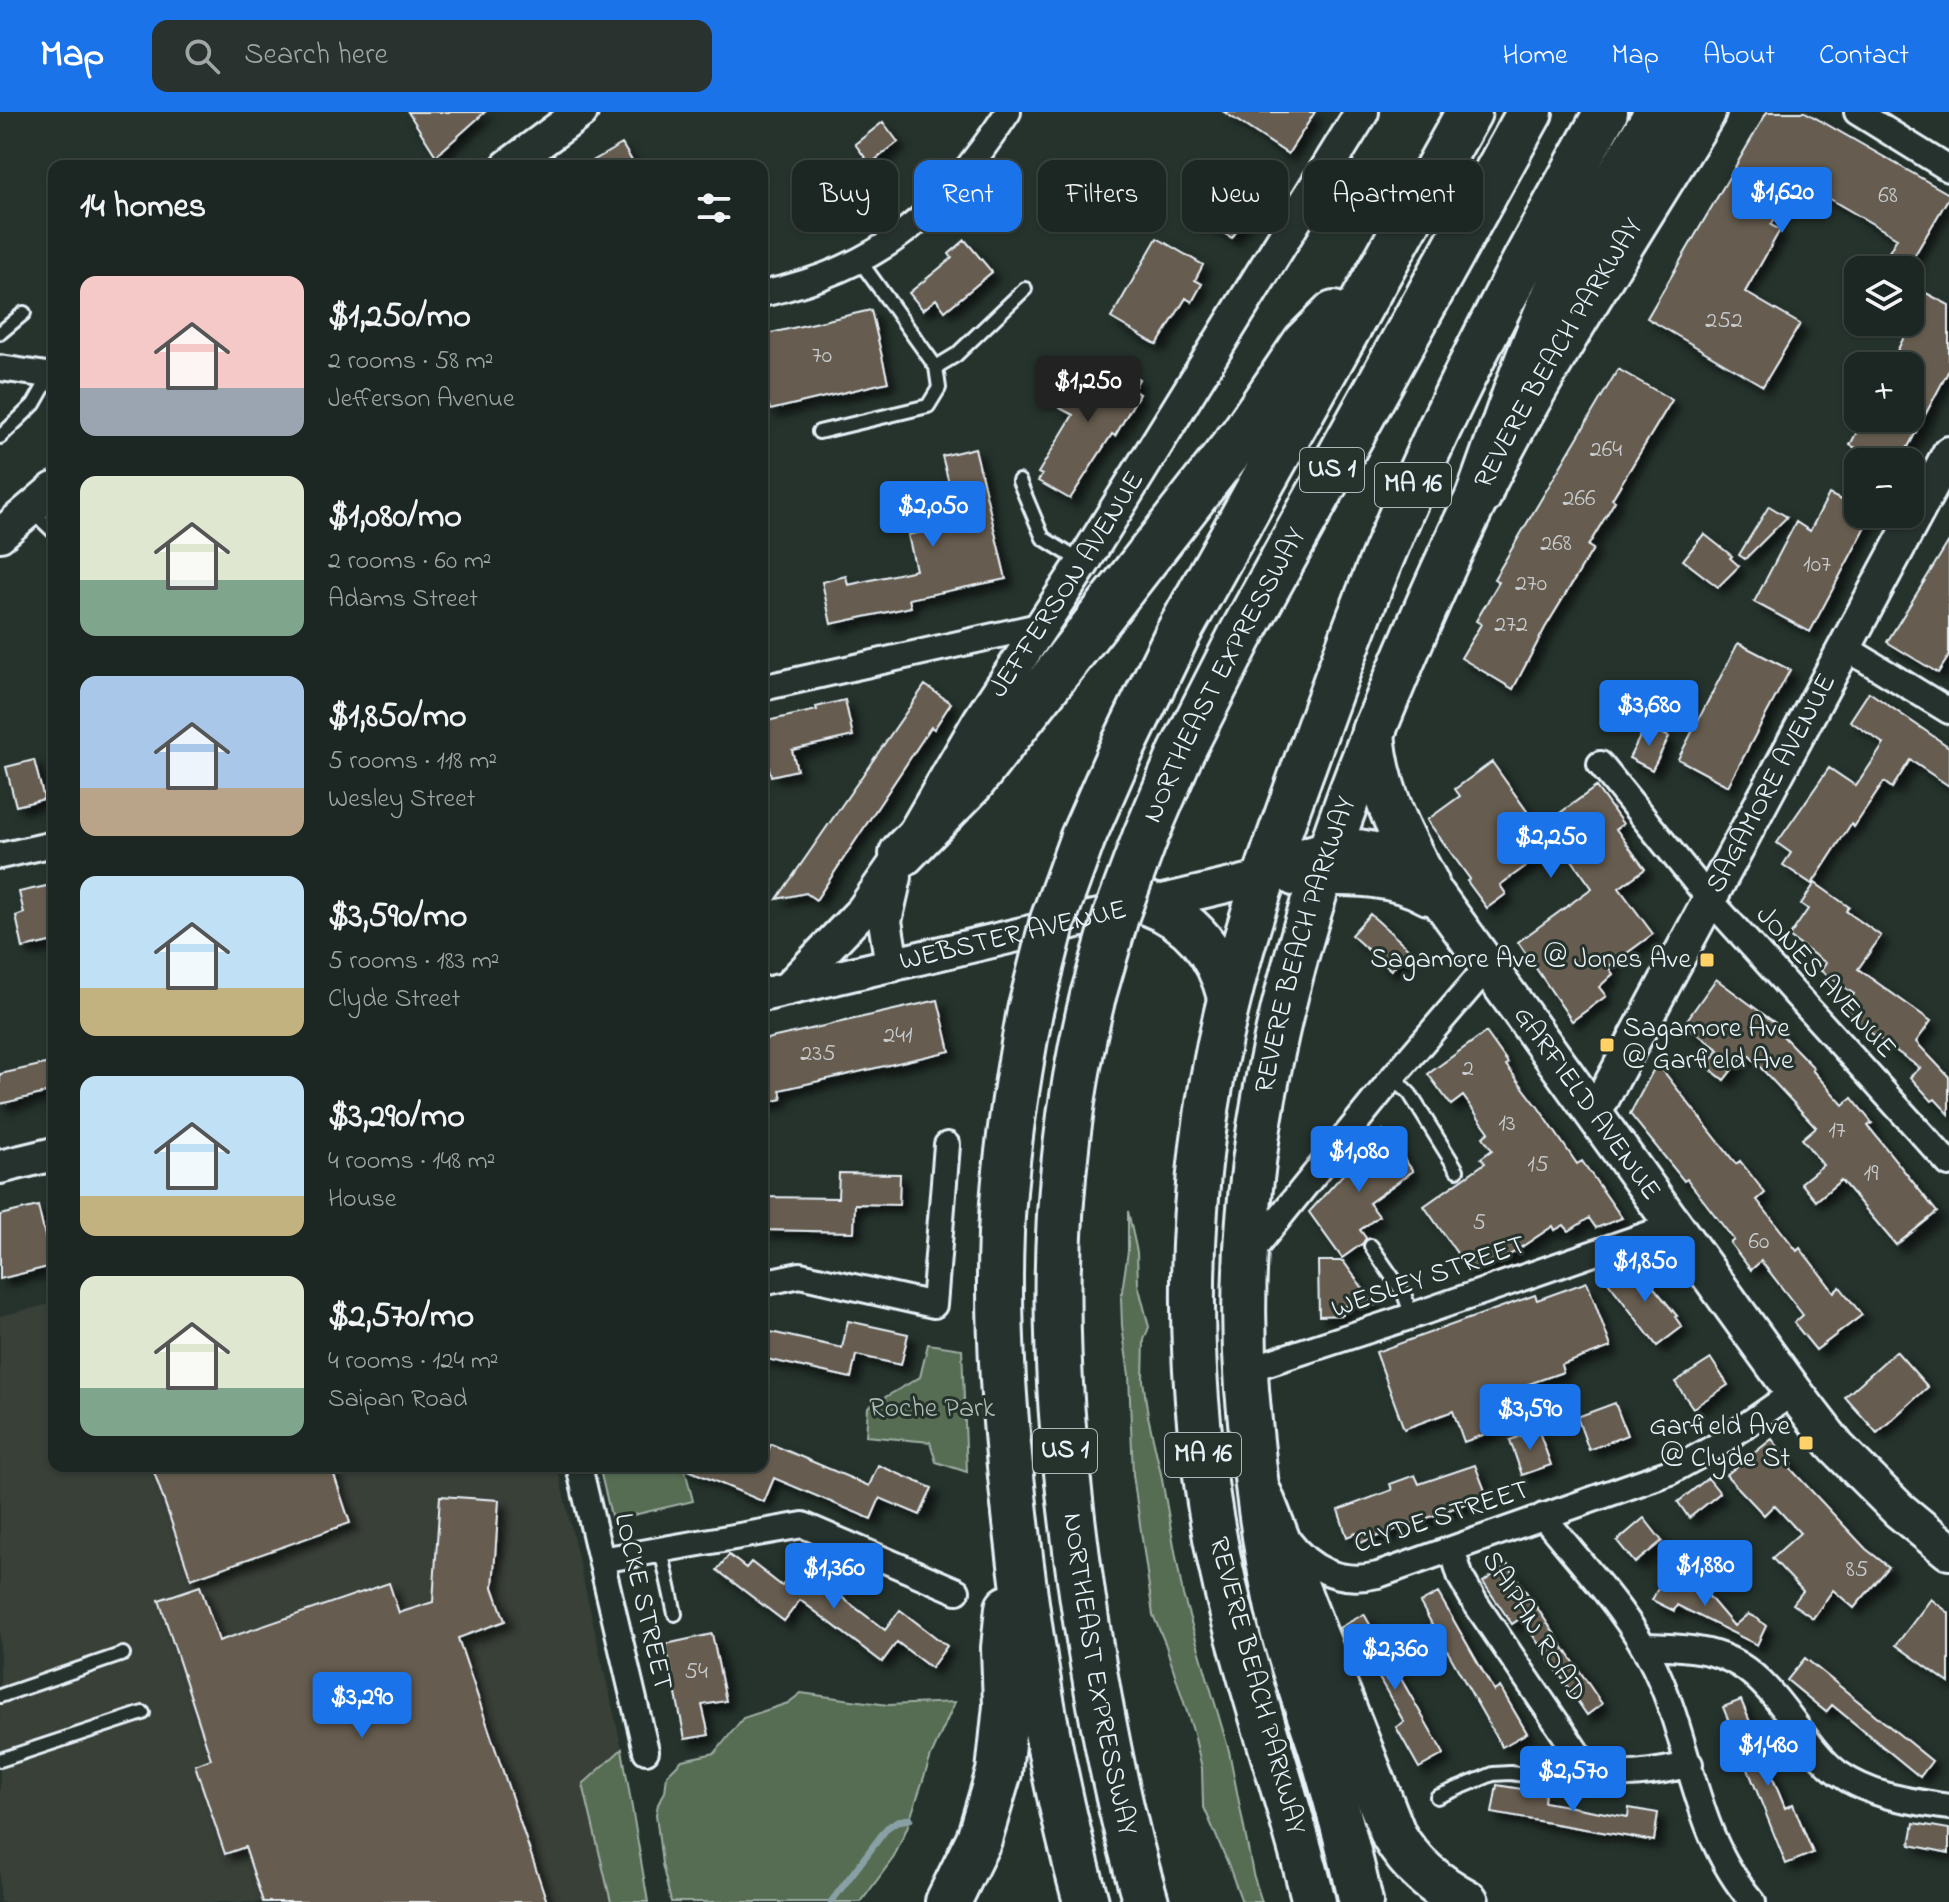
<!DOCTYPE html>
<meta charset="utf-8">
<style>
:root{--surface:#1c2622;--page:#29322f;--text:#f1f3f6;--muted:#a0a5a5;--line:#3a4340;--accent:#1a73e8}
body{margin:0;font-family:"Indie Flower",sans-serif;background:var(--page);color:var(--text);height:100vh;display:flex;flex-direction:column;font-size:30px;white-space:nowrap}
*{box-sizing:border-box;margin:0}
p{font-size:26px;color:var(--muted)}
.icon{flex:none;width:44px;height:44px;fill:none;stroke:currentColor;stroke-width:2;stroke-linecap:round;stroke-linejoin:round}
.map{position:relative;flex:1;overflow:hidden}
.drawer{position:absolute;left:48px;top:48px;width:720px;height:1312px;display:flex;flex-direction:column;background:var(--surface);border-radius:16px;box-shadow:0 2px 6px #0004,0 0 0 2px var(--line)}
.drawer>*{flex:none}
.banner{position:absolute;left:792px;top:48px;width:760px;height:72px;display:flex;gap:16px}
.controls{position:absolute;left:1844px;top:144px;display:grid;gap:16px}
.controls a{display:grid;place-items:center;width:80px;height:80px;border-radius:16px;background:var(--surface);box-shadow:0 2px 6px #0004,0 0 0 2px var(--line);font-size:40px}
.price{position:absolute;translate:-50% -68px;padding:0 18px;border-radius:8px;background:var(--accent);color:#fff;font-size:26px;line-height:52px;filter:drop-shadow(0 2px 4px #0008)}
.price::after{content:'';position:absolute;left:50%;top:48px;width:24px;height:18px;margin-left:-12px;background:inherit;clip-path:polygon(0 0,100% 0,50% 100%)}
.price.current{background:#222;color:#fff}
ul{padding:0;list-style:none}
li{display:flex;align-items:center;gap:24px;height:200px;padding:0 32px}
li span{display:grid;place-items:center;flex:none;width:224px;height:160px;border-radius:16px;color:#555}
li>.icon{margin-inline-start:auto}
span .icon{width:96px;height:96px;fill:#fffc;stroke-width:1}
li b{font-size:34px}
h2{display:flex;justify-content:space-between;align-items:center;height:96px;padding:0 32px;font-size:34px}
.pill{padding:0 28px;border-radius:16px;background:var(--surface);box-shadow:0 2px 6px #0004,0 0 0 2px var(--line);font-size:28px;line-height:72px}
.pill.current{background:var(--accent);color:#fff}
header{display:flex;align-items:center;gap:48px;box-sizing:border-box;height:112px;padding:0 40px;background:var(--accent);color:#fff}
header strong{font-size:38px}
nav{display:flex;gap:44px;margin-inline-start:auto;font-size:28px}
.search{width:560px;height:72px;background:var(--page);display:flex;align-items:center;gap:20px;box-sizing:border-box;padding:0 28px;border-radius:16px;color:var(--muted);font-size:30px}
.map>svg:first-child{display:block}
</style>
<header>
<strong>Map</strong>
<div class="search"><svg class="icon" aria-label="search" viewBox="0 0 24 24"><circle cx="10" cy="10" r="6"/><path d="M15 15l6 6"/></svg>Search here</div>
<nav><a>Home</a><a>Map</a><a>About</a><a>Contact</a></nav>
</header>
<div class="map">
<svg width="1949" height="1790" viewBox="0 0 1949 1790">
<defs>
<filter id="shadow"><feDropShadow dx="7" dy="7" stdDeviation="4" flood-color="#0009"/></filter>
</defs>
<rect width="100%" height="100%" fill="#26332d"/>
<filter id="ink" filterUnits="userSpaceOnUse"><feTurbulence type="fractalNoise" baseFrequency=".0125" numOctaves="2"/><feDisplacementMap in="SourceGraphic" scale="16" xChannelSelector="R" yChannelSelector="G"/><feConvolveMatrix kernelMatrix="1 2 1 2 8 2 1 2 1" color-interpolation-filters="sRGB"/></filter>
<g filter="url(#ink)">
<!-- built -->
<path fill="#393f38" d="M54,1191V1354H557L622,1637L583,1672L611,1790H0V1204Z"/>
<!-- green -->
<path fill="#566d52" stroke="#9fafa5" stroke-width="2" d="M1128,1099L1137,1140L1138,1172L1149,1215L1144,1228L1143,1268L1148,1304L1161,1362L1183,1483L1229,1639L1253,1762L1262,1790H1242L1227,1749L1203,1693L1202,1656L1194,1622L1165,1531L1153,1503L1133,1363L1129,1263L1122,1214L1121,1186L1128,1139Z
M928,1232L962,1237L967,1360L936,1350L930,1330L866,1324L868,1295L920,1265Z
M599,1354H684L693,1389L612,1408Z
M801,1581L888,1593L955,1590L931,1644L907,1716L894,1745L861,1790H671L662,1752L656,1702L658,1692L665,1680L667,1663L682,1648L715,1641L743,1606L788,1591Z
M622,1637L648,1790H611L583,1672Z"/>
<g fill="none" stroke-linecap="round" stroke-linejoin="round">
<!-- stream -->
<path stroke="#89a0a6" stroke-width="7" d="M831,1790L887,1716L897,1709L910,1707"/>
</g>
<!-- building -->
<path fill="#665c50" stroke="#e8f1f8" stroke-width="2" filter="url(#shadow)" d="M408,0H485L436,44Z
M1224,0H1315L1288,42Z
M1767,0H1805L1949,82V85L1906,158H1892L1882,152L1897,126L1797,68L1771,113L1780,118L1745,180L1800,212L1763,274L1647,206Z
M883,10L898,30L870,52L855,32Z
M622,32L635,54H584Z
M816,55L840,87L820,103L795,72Z
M1201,80L1245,106L1232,126L1189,101Z
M1157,126L1203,153L1195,168L1202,172L1192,190L1186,186L1157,233L1111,206Z
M965,128L992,160L945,199L936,187L923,198L909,181L952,146L949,142Z
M1926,181L1949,193V258L1900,350H1881L1850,333L1864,306H1910V254H1901L1892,249Z
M871,198L888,270L770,298L762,265V223Z
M1086,248L1108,261L1114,252L1139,267L1133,278L1139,282L1115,324L1112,322L1070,387L1038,369L1042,363L1038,361L1073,303L1058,295Z
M1618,257L1672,288L1612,387L1615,389L1588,434L1593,437L1545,516L1513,577L1461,546L1481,512L1476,509L1499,470L1494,467Z
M975,336L1006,467L909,487L911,495L831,512L822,470L846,464L848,473L916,458L908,423L931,418L922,382L931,380L930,375L949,371L942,344Z
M1858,355V402L1871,405L1810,520L1754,490L1796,410L1810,419L1829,382L1841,388Z
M1769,394L1787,405L1745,447L1739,443Z
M1704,422L1732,444L1730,446L1739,454L1718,475L1683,448Z
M1949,429V544L1938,561L1887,530Z
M1738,531L1790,558L1728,674L1678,647Z
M925,573L951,591L934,617L931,615L816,788L806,781L777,787Z
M1869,580L1949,635V674L1910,648L1892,676L1884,670L1854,715L1851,712L1812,772L1783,753L1791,741L1777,731L1829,656L1856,674L1884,632L1850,609Z
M845,588L853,624L792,638L797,658L771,664L762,625V610L817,598L816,595Z
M1646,613L1669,625L1652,658L1629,646Z
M34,648L44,687L16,694L6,655Z
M1492,650L1539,716L1596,675L1623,712L1616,717L1645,757L1619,776L1653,822L1608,855L1613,862L1599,875L1606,884L1572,909L1518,830L1592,776L1559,730L1500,773L1506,782L1487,796L1467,769L1470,767L1427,708L1460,684L1455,677Z
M1815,771L1849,795L1846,799L1881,824L1858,857L1931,909L1916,930L1949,965V1002L1935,987L1932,989L1910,965L1920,956L1842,900L1854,882L1821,859L1826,851L1789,825L1808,797L1801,792Z
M51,773L54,785V829L23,836L16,804L24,801L19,780Z
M1370,802L1410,838L1391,858L1351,823Z
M1716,867L1778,913L1775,916L1814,956L1812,958L1843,993L1852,986L1872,1011L1868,1014L1937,1100L1896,1133L1841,1068L1816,1089L1801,1071L1823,1053L1802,1027L1816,1015L1746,940L1724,968L1706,954L1719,938L1684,912Z
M938,888L950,939L780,978L782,987L762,992V928Z
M1486,920L1508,951L1506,953L1538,995L1577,1052L1582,1049L1622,1106L1596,1116L1589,1106L1569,1119L1564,1113L1555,1118L1553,1114L1499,1150L1468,1157L1424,1094L1485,1051L1481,1046L1492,1038L1483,1025L1489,1020L1463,984L1451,993L1428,962Z
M54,950V979L0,992V962Z
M1657,951L1736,1052L1740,1049L1765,1081L1757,1088L1797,1139L1800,1136L1834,1180L1840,1175L1862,1203L1816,1238L1794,1211L1803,1203L1761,1149L1751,1158L1730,1131L1734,1128L1687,1067L1684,1069L1630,1002Z
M1383,1018L1413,1059L1369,1091L1379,1104L1360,1118L1366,1126L1363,1131L1342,1146L1309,1100Z
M839,1061L900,1062L899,1093L855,1092L854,1120L762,1118V1085L838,1086Z
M38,1094L52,1154L0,1167V1103Z
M1318,1149H1343L1375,1193L1343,1194V1203L1319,1204Z
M1620,1154L1629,1165L1639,1157L1677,1204L1675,1205L1682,1215L1657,1234L1605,1166Z
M1587,1170L1611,1235L1561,1253L1563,1260L1483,1288L1494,1319L1464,1330L1453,1299L1404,1317L1376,1240L1535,1183L1537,1188Z
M848,1209L908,1222L901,1253L856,1243L851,1266L762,1246V1218L842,1236Z
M1896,1239L1928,1275L1877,1321L1845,1285Z
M1711,1247L1728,1273L1693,1296L1675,1270Z
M1615,1291L1627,1323L1589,1338L1577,1305Z
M1538,1317L1551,1353L1522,1363L1510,1328Z
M1772,1327L1792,1352L1789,1355L1866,1437L1889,1455L1854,1496L1833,1478L1813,1506L1793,1492L1803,1479L1772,1446L1800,1421L1774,1393L1764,1403L1726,1363Z
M771,1332L869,1374L878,1353L932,1376L920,1403L880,1386L871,1407L774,1366L764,1390L679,1354H762Z
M1475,1353L1487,1384L1360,1431L1356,1421L1347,1425L1338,1398L1392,1378L1390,1372L1415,1363L1419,1372Z
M152,1354H331L350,1411L191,1467Z
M1708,1366L1720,1381L1689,1406L1678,1390Z
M440,1384L499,1388L493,1475L505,1509L458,1526L547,1790H263L245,1735L225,1742L195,1653L211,1647L159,1488L200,1474L219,1529L389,1471L399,1501L433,1490Z
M1644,1406L1662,1429L1635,1451L1617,1429Z
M729,1443L746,1456L751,1450L782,1474L798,1452L885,1518L900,1498L947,1534L931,1556L897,1530L882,1550L800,1488L784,1509L717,1458Z
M1508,1453L1602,1592L1587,1603L1521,1506L1512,1512L1483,1470Z
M1666,1461L1706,1481L1734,1514L1748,1502L1758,1507L1766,1514L1757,1533L1677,1493L1674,1499L1652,1488Z
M1438,1481L1494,1579L1500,1575L1527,1621L1502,1635L1420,1491Z
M1931,1487L1949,1501V1571L1896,1533Z
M1364,1502L1444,1642L1419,1656L1396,1615L1404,1610L1361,1534L1352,1539L1339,1516Z
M712,1522L726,1589L702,1593L709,1623L685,1627L666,1532Z
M1805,1546L1932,1649L1920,1665L1832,1593L1826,1600L1787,1568Z
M1741,1588L1785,1696L1793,1692L1813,1741L1786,1752L1723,1595Z
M1497,1673L1545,1681L1544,1690L1628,1705L1629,1696L1658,1701L1654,1729L1492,1701Z
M1914,1711L1949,1717V1741L1910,1733Z"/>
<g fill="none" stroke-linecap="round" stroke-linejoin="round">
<defs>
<path id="service" d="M0,221L24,201
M936,255L956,243L1025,177
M819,320L928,294L939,276L936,255L860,149
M0,325L34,292L50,264
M1019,369L1043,426L1080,449
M32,399L54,420
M1393,965L1410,982L1457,1058
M1371,1134L1404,1182L1412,1204
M661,1438L675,1502
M0,1584L123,1542
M0,1648L143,1601
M1437,1685L1493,1662L1510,1661L1555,1667L1581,1650"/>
<path id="minor" d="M1857,0L1949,57
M762,182C884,155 941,101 1008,0
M0,256L54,264
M1846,536L1949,599
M762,576L1043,513
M1600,652L1711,789L1949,1052
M0,744L54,732
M1250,1142L1393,965L1488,854
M762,1171L800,1163L934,1193L947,1033
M1246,1258L1412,1204L1675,1113
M579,1354L646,1639
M1543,1404C1580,1451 1630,1502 1655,1556C1691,1632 1695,1726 1753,1790
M1288,1428C1311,1458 1340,1472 1378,1463L1670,1360L1713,1336L1794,1280
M1452,1437L1461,1466L1476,1492L1586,1654C1607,1670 1665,1659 1690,1652
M601,1448L803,1413L957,1479
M1644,1534C1723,1536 1746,1544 1794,1610C1807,1628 1820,1647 1838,1661C1872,1685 1910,1689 1949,1695"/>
<g id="tertiary">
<path d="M508,54L581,0"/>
<path d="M0,423L54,377"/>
<path d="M892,853L885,809L895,765"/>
<path id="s1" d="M787,877L863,798L902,742L979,609L1083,451L1362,0"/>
<path id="s2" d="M762,883L1265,765"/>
<path id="s3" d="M1594,1003L1949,341"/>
<path d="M0,1055L54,1042"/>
</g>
<g id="secondary">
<path id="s4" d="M1265,765C1329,724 1386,722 1437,784L1794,1280L1837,1336L1899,1398L1949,1439"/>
<path d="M1294,765C1339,765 1387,761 1428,784"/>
</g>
<g id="trunk">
<path d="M1373,619C1376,674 1400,723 1427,771"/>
<path d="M1149,792C1192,808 1218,842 1229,885"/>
<path d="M1314,1790C1290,1692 1256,1596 1231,1498C1216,1440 1206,1380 1200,1321C1185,1176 1194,1029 1229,888C1249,802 1281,718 1311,635C1341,552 1371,469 1407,388C1465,254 1535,127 1606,0"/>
<path id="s5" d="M1361,1790C1349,1737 1335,1684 1319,1633C1306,1593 1291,1554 1281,1514C1263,1437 1254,1356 1247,1277C1229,1036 1298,800 1390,580C1428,489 1468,398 1516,311C1575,205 1641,103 1704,0"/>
</g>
<g id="motorway">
<path d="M1479,383C1504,314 1527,243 1558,176C1587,115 1623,57 1658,0"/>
<path id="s6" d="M1146,723L1181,641L1240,525L1530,0"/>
<path d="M1083,725L1119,643L1177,523L1469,0"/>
<path d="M902,742L972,670L1243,322L1305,231L1334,202"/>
<path id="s7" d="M1093,884C1043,1088 1052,1276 1082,1481C1097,1586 1116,1689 1146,1790"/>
<path d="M1030,899C1016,973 1005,1046 1001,1121C997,1218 1005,1314 1016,1410C1030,1538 1052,1666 1086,1790"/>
<path d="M1260,1384L1394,1724C1412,1754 1435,1773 1466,1790"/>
<path d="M948,1790L979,1727L999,1660L1006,1594L1004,1536L1008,1496"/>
</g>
</defs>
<!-- service casing -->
<use href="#service" stroke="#e8f1f8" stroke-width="18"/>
<!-- minor casing -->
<use href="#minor" stroke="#e8f1f8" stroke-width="30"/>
<!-- tertiary casing -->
<use href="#tertiary" stroke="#e8f1f8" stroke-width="38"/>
<!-- secondary casing -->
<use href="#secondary" stroke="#e8f1f8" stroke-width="42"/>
<!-- trunk casing -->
<use href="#trunk" stroke="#e8f1f8" stroke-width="48"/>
<!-- motorway casing -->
<use href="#motorway" stroke="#e8f1f8" stroke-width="50"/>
<!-- service -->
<use href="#service" stroke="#26332d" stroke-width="12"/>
<!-- minor -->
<use href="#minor" stroke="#26332d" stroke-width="24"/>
<!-- tertiary -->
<use href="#tertiary" stroke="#26332d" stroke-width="32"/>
<!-- secondary -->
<use href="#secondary" stroke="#26332d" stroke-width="36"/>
<!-- trunk -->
<use href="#trunk" stroke="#26332d" stroke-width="42"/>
<!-- motorway -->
<use href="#motorway" stroke="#26332d" stroke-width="44"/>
<defs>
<path id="motorway-bridge" d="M1093,884L1117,801L1146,723
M1030,899L1053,808L1083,725"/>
</defs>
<!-- motorway-bridge casing -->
<use href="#motorway-bridge" stroke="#e8f1f8" stroke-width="50" stroke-linecap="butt"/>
<!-- motorway-bridge -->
<use href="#motorway-bridge" stroke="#26332d" stroke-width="44"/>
</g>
</g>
<!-- markers -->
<g fill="#ffd166" stroke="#26332d" stroke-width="3">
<rect x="1699" y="840" width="16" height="16" rx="4"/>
<rect x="1599" y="925" width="16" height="16" rx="4"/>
<rect x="1798" y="1323" width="16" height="16" rx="4"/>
</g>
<g text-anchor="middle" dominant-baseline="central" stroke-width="6" stroke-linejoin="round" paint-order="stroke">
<!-- number labels -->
<g font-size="24" fill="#c8ccce">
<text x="1888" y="84">68</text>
<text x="1724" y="209">252</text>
<text x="822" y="244">70</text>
<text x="1606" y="338">264</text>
<text x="1579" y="387">266</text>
<text x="1556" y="432">268</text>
<text x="1817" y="453">107</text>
<text x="1531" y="472">270</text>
<text x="1511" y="513">272</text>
<text x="898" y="924">241</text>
<text x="818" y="942">235</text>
<text x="1468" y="957">2</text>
<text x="1507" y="1012">13</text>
<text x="1837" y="1019">17</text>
<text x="1538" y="1053">15</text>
<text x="1871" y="1062">19</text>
<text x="1479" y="1111">5</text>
<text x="1759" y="1130">60</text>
<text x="1857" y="1458">85</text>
<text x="696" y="1560">54</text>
</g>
<!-- shield labels -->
<g fill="#26332d" stroke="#aeb8bb" stroke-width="2">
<rect x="1300" y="336" width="64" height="44" rx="6"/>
<rect x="1375" y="351" width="76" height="44" rx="6"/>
<rect x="1033" y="1317" width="64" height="44" rx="6"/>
<rect x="1165" y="1321" width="76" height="44" rx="6"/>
</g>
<g font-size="26" font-weight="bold" fill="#e8f1f8">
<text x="1332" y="358">US 1</text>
<text x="1413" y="373">MA 16</text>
<text x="1065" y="1339">US 1</text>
<text x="1203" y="1343">MA 16</text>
</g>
<!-- street labels -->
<g font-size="28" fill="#e8f1f8" stroke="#26332d">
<text stroke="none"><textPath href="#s5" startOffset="1624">REVERE BEACH PARKWAY</textPath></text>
<text stroke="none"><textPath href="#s1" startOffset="494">JEFFERSON AVENUE</textPath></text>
<text stroke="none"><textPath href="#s6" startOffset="178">NORTHEAST EXPRESSWAY</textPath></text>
<text stroke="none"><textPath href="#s3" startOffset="376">SAGAMORE AVENUE</textPath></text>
<text stroke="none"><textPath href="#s2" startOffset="258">WEBSTER AVENUE</textPath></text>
<text stroke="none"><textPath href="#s5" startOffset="978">REVERE BEACH PARKWAY</textPath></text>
<text transform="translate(1825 871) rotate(48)">JONES AVENUE</text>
<text stroke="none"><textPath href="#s4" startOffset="450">GARFIELD AVENUE</textPath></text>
<text transform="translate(1429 1166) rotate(-19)">WESLEY STREET</text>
<text transform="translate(1442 1406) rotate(-18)">CLYDE STREET</text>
<text transform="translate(642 1490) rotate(77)">LOCKE STREET</text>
<text transform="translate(1533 1515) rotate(58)">SAIPAN ROAD</text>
<text stroke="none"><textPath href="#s7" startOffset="684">NORTHEAST EXPRESSWAY</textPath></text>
<text transform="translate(1256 1574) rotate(75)">REVERE BEACH PARKWAY</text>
</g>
<!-- poi labels -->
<g font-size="28" fill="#e8f1f8" stroke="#26332d" text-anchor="end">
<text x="1691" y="848">Sagamore Ave @ Jones Ave</text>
<text x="1623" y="917" text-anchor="start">Sagamore Ave<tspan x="1623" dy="32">@ Garfield Ave</tspan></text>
<text x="1790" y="1315">Garfield Ave<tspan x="1790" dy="32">@ Clyde St</tspan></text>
</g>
<!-- park labels -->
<g font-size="28" fill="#aebcb6" stroke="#26332d">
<text x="932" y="1297">Roche Park</text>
</g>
</g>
</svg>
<div class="controls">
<a><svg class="icon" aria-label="layers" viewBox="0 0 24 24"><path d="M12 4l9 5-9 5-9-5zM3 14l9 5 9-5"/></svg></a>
<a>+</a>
<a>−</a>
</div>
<b class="price" style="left:1782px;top:123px">$1,620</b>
<b class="price current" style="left:1088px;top:312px">$1,250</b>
<b class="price" style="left:933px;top:437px">$2,050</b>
<b class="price" style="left:1649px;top:636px">$3,680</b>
<b class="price" style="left:1551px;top:768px">$2,250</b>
<b class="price" style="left:1359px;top:1082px">$1,080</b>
<b class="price" style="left:1645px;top:1192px">$1,850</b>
<b class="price" style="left:1530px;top:1340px">$3,590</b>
<b class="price" style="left:1705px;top:1496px">$1,880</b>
<b class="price" style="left:834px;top:1499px">$1,360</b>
<b class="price" style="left:1395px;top:1580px">$2,360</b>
<b class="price" style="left:362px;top:1628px">$3,290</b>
<b class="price" style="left:1768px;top:1676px">$1,480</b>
<b class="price" style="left:1573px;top:1702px">$2,570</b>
<div class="banner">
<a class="pill">Buy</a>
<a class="pill current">Rent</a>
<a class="pill">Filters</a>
<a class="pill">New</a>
<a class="pill">Apartment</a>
</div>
<section class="drawer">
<h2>14 homes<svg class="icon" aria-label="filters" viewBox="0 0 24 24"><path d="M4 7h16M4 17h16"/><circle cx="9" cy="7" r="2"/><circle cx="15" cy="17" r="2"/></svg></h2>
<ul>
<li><span style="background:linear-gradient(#f6c9c9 70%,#9aa5b1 0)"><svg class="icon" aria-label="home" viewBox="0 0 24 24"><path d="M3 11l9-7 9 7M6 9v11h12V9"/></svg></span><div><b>$1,250/mo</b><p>2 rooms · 58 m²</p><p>Jefferson Avenue</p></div></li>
<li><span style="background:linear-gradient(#dfe7d0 65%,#7fa58c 0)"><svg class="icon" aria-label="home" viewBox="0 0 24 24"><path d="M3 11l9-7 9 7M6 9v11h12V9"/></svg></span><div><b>$1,080/mo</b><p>2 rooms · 60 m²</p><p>Adams Street</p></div></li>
<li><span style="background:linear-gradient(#a9c7e8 70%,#b9a48a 0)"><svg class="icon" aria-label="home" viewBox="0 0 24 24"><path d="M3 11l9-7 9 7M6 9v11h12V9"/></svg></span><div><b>$1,850/mo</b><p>5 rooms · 118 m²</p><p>Wesley Street</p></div></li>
<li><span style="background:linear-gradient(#bfe0f5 70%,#c2b280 0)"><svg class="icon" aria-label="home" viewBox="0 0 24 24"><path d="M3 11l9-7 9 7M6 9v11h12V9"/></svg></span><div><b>$3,590/mo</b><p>5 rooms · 183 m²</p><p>Clyde Street</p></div></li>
<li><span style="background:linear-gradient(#bfe0f5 75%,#c2b280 0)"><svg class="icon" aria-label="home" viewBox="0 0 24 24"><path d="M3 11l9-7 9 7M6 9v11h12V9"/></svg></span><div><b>$3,290/mo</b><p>4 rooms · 148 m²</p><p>House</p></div></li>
<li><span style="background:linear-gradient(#dfe7d0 70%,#7fa58c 0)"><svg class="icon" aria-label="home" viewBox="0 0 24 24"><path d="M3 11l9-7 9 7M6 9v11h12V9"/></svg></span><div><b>$2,570/mo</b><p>4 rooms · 124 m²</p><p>Saipan Road</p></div></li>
</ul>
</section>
</div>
